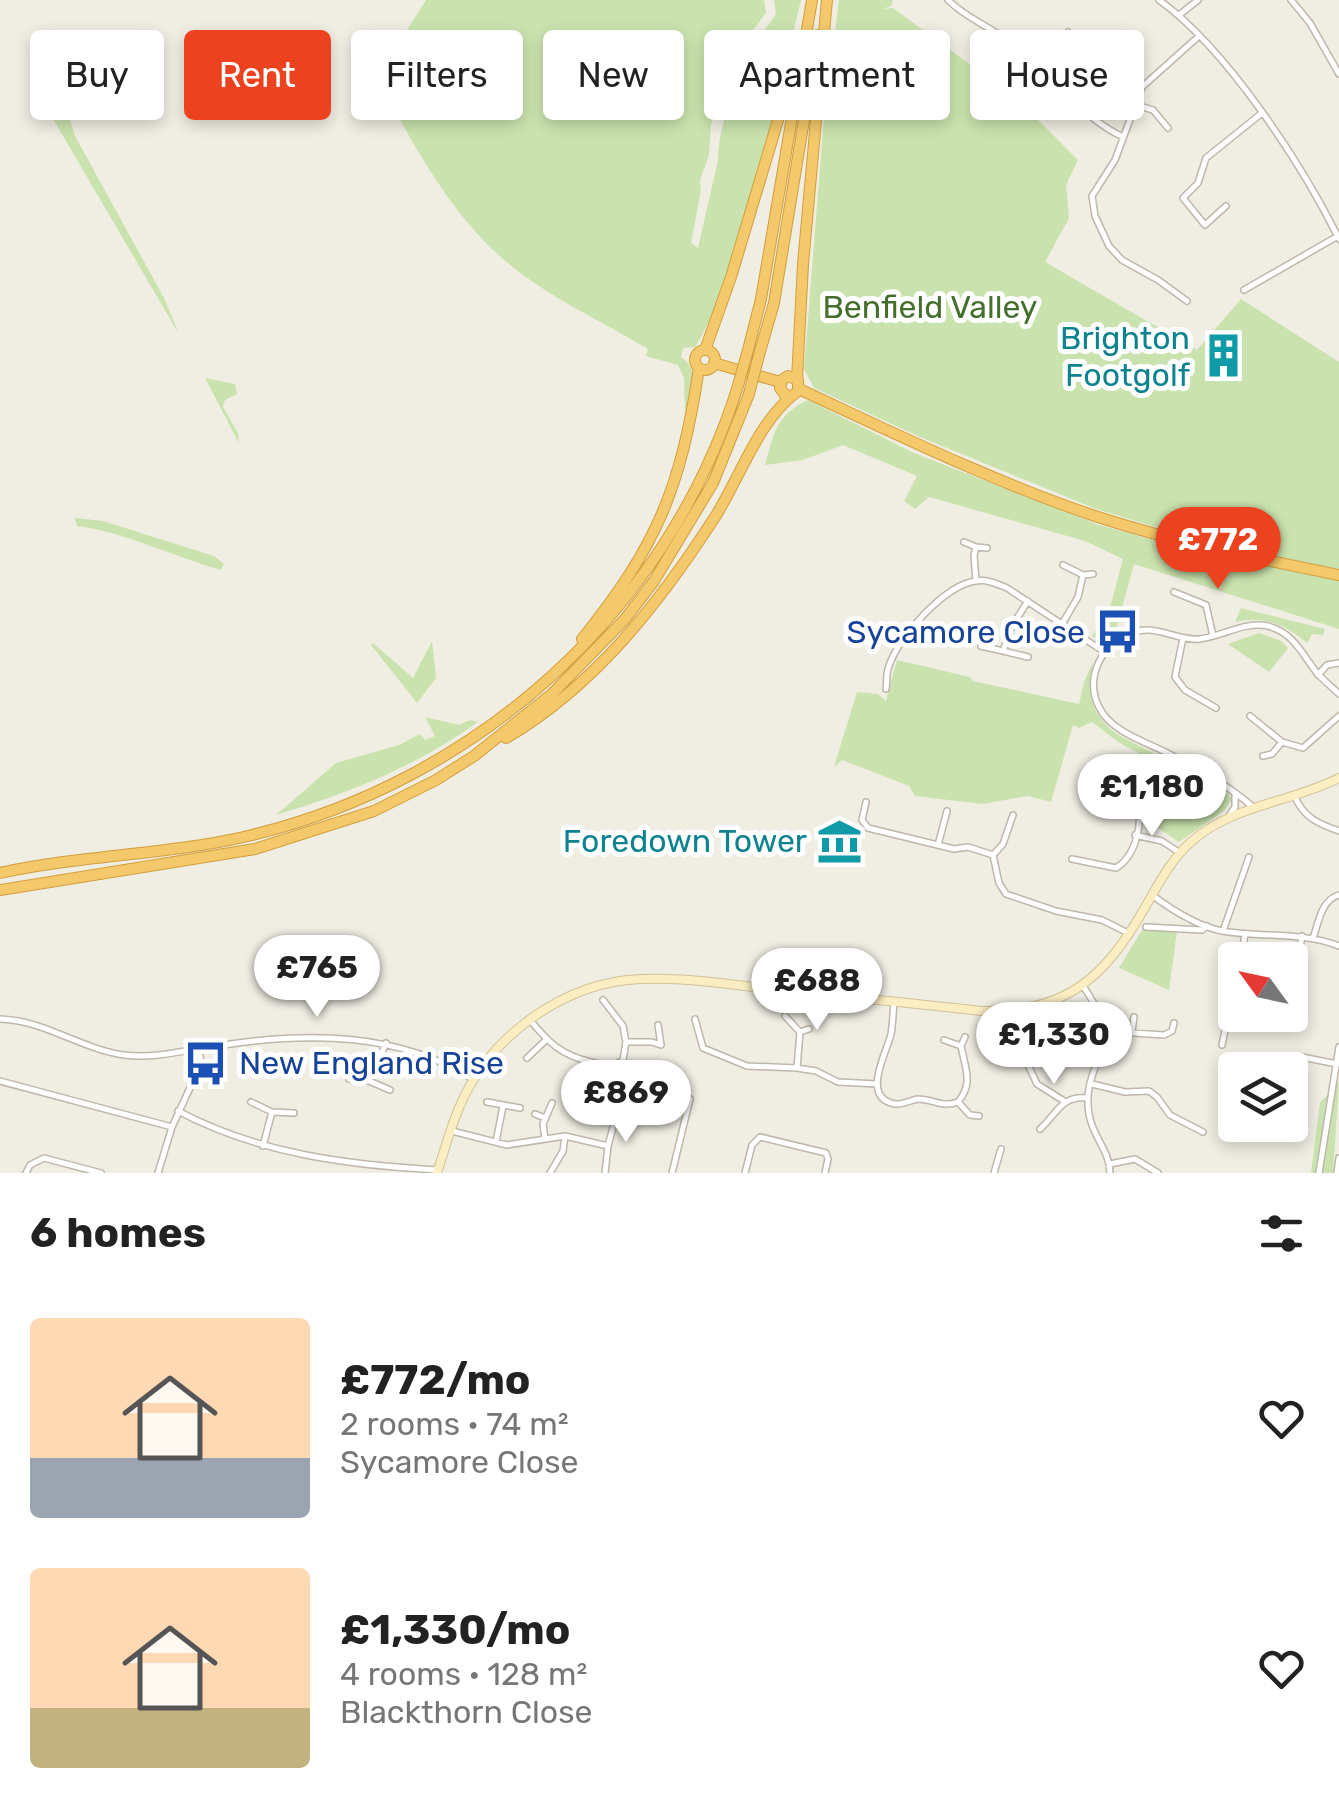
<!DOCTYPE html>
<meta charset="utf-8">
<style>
:root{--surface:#fff;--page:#f6f6f6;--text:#222;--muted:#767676;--accent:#ec421f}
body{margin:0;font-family:Rubik,sans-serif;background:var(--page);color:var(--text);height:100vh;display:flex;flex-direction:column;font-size:38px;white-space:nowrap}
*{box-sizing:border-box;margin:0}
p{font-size:32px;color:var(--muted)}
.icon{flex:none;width:55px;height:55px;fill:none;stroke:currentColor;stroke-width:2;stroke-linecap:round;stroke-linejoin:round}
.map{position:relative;height:1173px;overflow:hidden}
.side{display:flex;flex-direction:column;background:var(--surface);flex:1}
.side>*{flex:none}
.top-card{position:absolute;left:30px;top:30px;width:1280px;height:90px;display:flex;gap:20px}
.needle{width:65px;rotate:303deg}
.fabs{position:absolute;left:1218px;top:942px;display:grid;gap:20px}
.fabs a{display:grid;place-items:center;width:90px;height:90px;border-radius:10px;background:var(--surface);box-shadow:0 5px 15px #0003;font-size:50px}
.price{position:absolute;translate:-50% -85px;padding:0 22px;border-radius:35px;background:#fff;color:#222;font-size:32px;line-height:65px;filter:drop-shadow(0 2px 5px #0008)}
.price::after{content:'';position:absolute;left:50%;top:60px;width:30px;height:22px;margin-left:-15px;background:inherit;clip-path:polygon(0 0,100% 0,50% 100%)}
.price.selected{background:var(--accent);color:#fff}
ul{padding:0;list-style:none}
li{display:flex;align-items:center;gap:30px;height:250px;padding:0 30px}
li span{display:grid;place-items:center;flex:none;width:280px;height:200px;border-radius:10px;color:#555}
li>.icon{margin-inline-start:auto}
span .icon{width:120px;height:120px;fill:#fffc;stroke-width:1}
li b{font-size:42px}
h2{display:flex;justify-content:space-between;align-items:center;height:120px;padding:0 30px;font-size:42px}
.tag{padding:0 35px;border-radius:10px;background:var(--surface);box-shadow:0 5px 15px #0003;font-size:35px;line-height:90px}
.tag.selected{background:var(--accent);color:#fff}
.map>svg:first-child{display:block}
</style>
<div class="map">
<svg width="1339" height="1173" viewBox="0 0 1339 1173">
<rect width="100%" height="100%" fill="#f0ede3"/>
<!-- green -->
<path fill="#cae3ae" d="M426,0H764L766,13L742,45L711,125L709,155L700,180L701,190L691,243L698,248L718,160C718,128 737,74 753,46C759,35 769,25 776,14L774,0H801C778,93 760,187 726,277C717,301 709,326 695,347L683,348L681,357C700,370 693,392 691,413H685L684,378L678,365L646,356L648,349C600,320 544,295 502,258C456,218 422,160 393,107L364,98Z
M839,0H893L892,5L884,9L893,8L1017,99L1078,160L1066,185L1069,218L1045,262L1197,350L1241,299L1339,362V569L1218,546L1096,509L920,437L814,388L804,369L824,117Z
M29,78L38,81L67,111L75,136L164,298L179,334Z
M205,378L235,384L237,394L225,400L223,407L238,433L239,443Z
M808,400L914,453L1099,525L1212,556L1339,578V629L1134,564L1115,633L1100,641L1092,636L1110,608L1123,559L1085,541L929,497L915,509L904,501L917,476L843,445L803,460L765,465C774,433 776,415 808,400Z
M75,518L103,521L214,556L224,564L221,570C172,556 127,533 77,526Z
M1241,608L1325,629L1323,635L1312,634L1307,643C1284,624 1265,615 1235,622Z
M1259,633L1281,641L1288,648L1269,672L1228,644Z
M432,641L436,678L417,703L371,645L373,643L413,678Z
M897,660L970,677L973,681L1079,704L1084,682L1093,662C1086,694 1091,714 1117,734L1225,791L1232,799L1225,810L1179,842L1146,820L1160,765L1118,742L1092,722L1079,728L1073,725L1051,802L1028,796L982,804L915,796L909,786L842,760L834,767L857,692L878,694L886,701Z
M425,717L459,725L470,720L478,722C415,767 349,793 276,815L336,763L399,745L420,734L425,740L435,736Z
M1142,930L1177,931L1169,990L1119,968Z
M1339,1082L1333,1173H1311L1320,1103Z"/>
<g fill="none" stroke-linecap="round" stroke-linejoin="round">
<defs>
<path id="street" d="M948,0C964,16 982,23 1001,36C1044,66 1078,116 1123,137
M1159,0C1226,48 1302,164 1339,239
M1291,0L1310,23L1339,74
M1179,15L1198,0
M1038,66L1068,32
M1136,105L1153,110L1168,128
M1226,206L1205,225L1183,198L1198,183L1206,158L1262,113
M1244,290L1338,236
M1187,301L1158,280L1122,260L1109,246L1095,216L1092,196L1115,160L1142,87L1199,36
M964,542L976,547
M1083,575L1093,574
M976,581L974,555L976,547L987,548
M1174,592L1206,605L1213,636
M1062,624L1078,597L1083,575L1063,565
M1183,638L1175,677L1185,690L1216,708
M981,646L1003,651
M1028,657L1003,651L1012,626L1028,601
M1318,675L1327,665L1339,663
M886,689C887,682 886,673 889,666C898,637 946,584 976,581C987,579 997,584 1007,588L1103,651
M1250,716L1282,742L1303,748L1339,716
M1263,756L1272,754L1282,742
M1295,797C1304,818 1319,824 1339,831
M866,802L862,820L868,828L954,849L968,847L993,855
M1253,807C1229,786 1203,772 1175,757C1151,743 1112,734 1099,707C1081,673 1110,630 1147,630C1165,630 1182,641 1200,639C1223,636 1245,621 1268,626C1293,632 1302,654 1317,673C1323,680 1332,687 1339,694
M1013,815L1003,844L993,855L999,883L1006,894L1056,911L1102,920L1130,934
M1229,816L1235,807V794
M1135,835L1162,841L1180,853
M938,845L947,811
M1072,859L1116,868C1136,856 1146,818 1134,798L1090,784
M1152,895C1172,910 1197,926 1222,931C1262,938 1300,931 1339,946
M1146,927L1202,930L1207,926
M1223,931L1249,857
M1313,938C1319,922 1321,900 1339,895
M1241,960L1245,934
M1083,986C1129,1051 1080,1060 1089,1114C1092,1136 1110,1151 1110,1173
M603,1000L623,1026L626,1042
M894,1001C893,1012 893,1023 891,1034C887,1052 860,1098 895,1104C903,1105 910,1100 918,1099C933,1099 942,1108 958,1102C974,1083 965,1068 961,1046L944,1040
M1290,1005L1302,936
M785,1016L800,1032L797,1068
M0,1019C44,1020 81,1049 124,1055C157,1059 190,1049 223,1045C308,1032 399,1032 474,1080
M695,1019L703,1048L747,1066L797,1068L816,1071L838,1082L877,1084
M530,1020C549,1043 561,1055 591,1062C604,1065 611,1068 623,1060L626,1042H652L661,1045L658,1025
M1104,1031L1164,1035L1172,1031L1174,1023
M1132,1031L1134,1017
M800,1032L809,1029
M1222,1045L1235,981
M961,1046L965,1037
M1023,1054L1037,1084L1064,1101
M1297,1056L1337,1064
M527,1058L546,1040
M615,1065L625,1075L644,1081
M349,1079L369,1081L390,1090
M0,1081L172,1127
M369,1081L386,1043
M1092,1084L1125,1092L1149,1091L1157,1097L1170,1115L1203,1132
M251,1102L272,1112L294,1113
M487,1102L520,1108
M958,1102L970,1115L979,1116
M178,1111C259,1154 348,1165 438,1170
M535,1114L545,1118
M1040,1129C1058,1113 1061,1095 1088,1098
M452,1131L507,1145L565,1136L608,1146
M545,1139L543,1124L552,1103
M496,1142L503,1106
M263,1146L272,1112
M1110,1164L1135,1159L1158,1173
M26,1173L30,1165L44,1158L101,1173
M158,1173L172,1127L201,1064L199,1048
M550,1173L563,1151L565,1136
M605,1173L608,1146L617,1112
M672,1173L690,1099
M745,1173L752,1145L760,1137L826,1153L828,1159L825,1173
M994,1173L1001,1149
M1319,1173L1339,1047
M1337,1173L1339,1158"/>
<path id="secondary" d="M437,1173C444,1152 450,1129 459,1108C489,1036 564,982 641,979C684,977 728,984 770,989C840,996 911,1003 981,1011C1065,1013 1104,979 1144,909C1158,885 1171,859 1192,841C1233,805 1292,802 1339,778"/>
<path id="highway" d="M705,350L731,277L796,60
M748,350L761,299L812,0
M695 360a10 10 0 1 1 20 0a10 10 0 1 1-20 0Z
M759,355L774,303L818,35
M714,363L780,382
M797,379L803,264L827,0
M799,389C898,435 998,484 1101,518C1179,543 1259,559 1339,575
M582,639C658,545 681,487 699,368
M506,738C595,686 660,602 715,517C741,476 758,420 798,391V380L788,376L782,380L780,388L785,395L791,396
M0,873C82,855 167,855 248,836C476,782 666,613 737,389
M0,890L255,849L374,811L436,780L474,756L552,694L625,619L654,581L713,483L749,394"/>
</defs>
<!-- street casing -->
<use href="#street" stroke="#beb7aa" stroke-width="8"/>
<!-- secondary casing -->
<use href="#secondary" stroke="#d1c298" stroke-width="10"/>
<!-- highway casing -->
<use href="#highway" stroke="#d29e3c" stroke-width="12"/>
<!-- street -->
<use href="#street" stroke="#fff" stroke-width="5"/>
<!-- secondary -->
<use href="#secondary" stroke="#fbeec3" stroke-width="8"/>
<!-- highway -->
<use href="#highway" stroke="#f4c96b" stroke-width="10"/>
<defs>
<path id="highway-bridge" d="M737,389L748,350
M749,394L759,355"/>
</defs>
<!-- highway-bridge casing -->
<use href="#highway-bridge" stroke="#d29e3c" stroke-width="12" stroke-linecap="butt"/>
<!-- highway-bridge -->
<use href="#highway-bridge" stroke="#f4c96b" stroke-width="10"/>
</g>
<!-- icons -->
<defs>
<symbol id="building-bare" viewBox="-9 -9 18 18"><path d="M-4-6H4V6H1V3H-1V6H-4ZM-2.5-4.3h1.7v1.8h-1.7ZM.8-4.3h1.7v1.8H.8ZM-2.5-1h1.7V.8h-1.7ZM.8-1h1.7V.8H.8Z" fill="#0f9aa8" stroke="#fff" stroke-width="2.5" paint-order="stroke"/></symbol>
<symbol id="bus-bare" viewBox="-9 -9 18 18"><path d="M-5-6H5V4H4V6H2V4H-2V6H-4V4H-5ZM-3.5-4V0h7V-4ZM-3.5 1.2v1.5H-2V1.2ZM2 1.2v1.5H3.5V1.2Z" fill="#1a4fb4" stroke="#fff" stroke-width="2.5" paint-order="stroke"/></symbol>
<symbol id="museum-bare" viewBox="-9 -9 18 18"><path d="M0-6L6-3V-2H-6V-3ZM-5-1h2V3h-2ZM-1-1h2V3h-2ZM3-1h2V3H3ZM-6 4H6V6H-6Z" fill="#0f9aa8" stroke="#fff" stroke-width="2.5" paint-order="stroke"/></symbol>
</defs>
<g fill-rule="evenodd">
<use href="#building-bare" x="1192" y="324" width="63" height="63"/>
<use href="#bus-bare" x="1086" y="600" width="63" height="63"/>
<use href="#museum-bare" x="808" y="810" width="63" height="63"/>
<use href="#bus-bare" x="174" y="1032" width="63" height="63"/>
</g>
<g text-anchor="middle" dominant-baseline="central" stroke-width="10" stroke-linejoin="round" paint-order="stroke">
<!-- park labels -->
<g font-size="32" fill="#446f2c" stroke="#fff">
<text x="930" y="307">Benfield Valley</text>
</g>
<!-- culture labels -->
<g font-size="32" fill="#0d838f" stroke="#fff" text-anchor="end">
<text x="1190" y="338">Brighton<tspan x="1190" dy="37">Footgolf</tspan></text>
<text x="807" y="841">Foredown Tower</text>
</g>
<!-- transit labels -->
<g font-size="32" fill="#164399" stroke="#fff" text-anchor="end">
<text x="1085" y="632">Sycamore Close</text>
<text x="239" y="1063" text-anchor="start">New England Rise</text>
</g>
</g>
</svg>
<div class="fabs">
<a><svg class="needle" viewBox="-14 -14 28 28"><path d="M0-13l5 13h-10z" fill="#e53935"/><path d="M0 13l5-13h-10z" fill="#767676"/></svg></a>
<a><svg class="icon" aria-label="layers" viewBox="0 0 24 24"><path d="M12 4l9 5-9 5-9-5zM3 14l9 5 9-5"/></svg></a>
</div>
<b class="price selected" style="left:1218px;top:592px">£772</b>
<b class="price" style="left:1152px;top:839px">£1,180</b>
<b class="price" style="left:317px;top:1020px">£765</b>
<b class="price" style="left:817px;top:1033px">£688</b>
<b class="price" style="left:1054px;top:1087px">£1,330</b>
<b class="price" style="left:626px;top:1145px">£869</b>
<div class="top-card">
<a class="tag">Buy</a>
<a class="tag selected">Rent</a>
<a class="tag">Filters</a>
<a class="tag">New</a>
<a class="tag">Apartment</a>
<a class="tag">House</a>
</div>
</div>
<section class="side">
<h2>6 homes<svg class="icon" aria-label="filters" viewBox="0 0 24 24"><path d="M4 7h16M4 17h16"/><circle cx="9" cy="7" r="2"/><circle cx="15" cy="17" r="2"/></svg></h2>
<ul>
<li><span style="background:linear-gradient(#ffd9b3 70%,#9aa5b1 0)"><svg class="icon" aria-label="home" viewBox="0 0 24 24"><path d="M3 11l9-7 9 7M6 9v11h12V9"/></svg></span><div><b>£772/mo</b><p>2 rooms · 74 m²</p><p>Sycamore Close</p></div><svg class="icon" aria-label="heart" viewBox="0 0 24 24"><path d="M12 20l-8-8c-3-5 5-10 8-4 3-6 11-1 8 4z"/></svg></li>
<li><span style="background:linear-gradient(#ffd9b3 70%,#c2b280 0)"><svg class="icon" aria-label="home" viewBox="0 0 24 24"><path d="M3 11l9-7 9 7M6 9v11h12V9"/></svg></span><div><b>£1,330/mo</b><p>4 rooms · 128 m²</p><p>Blackthorn Close</p></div><svg class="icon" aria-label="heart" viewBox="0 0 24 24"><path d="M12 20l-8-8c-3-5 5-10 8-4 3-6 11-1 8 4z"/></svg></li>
</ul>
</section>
